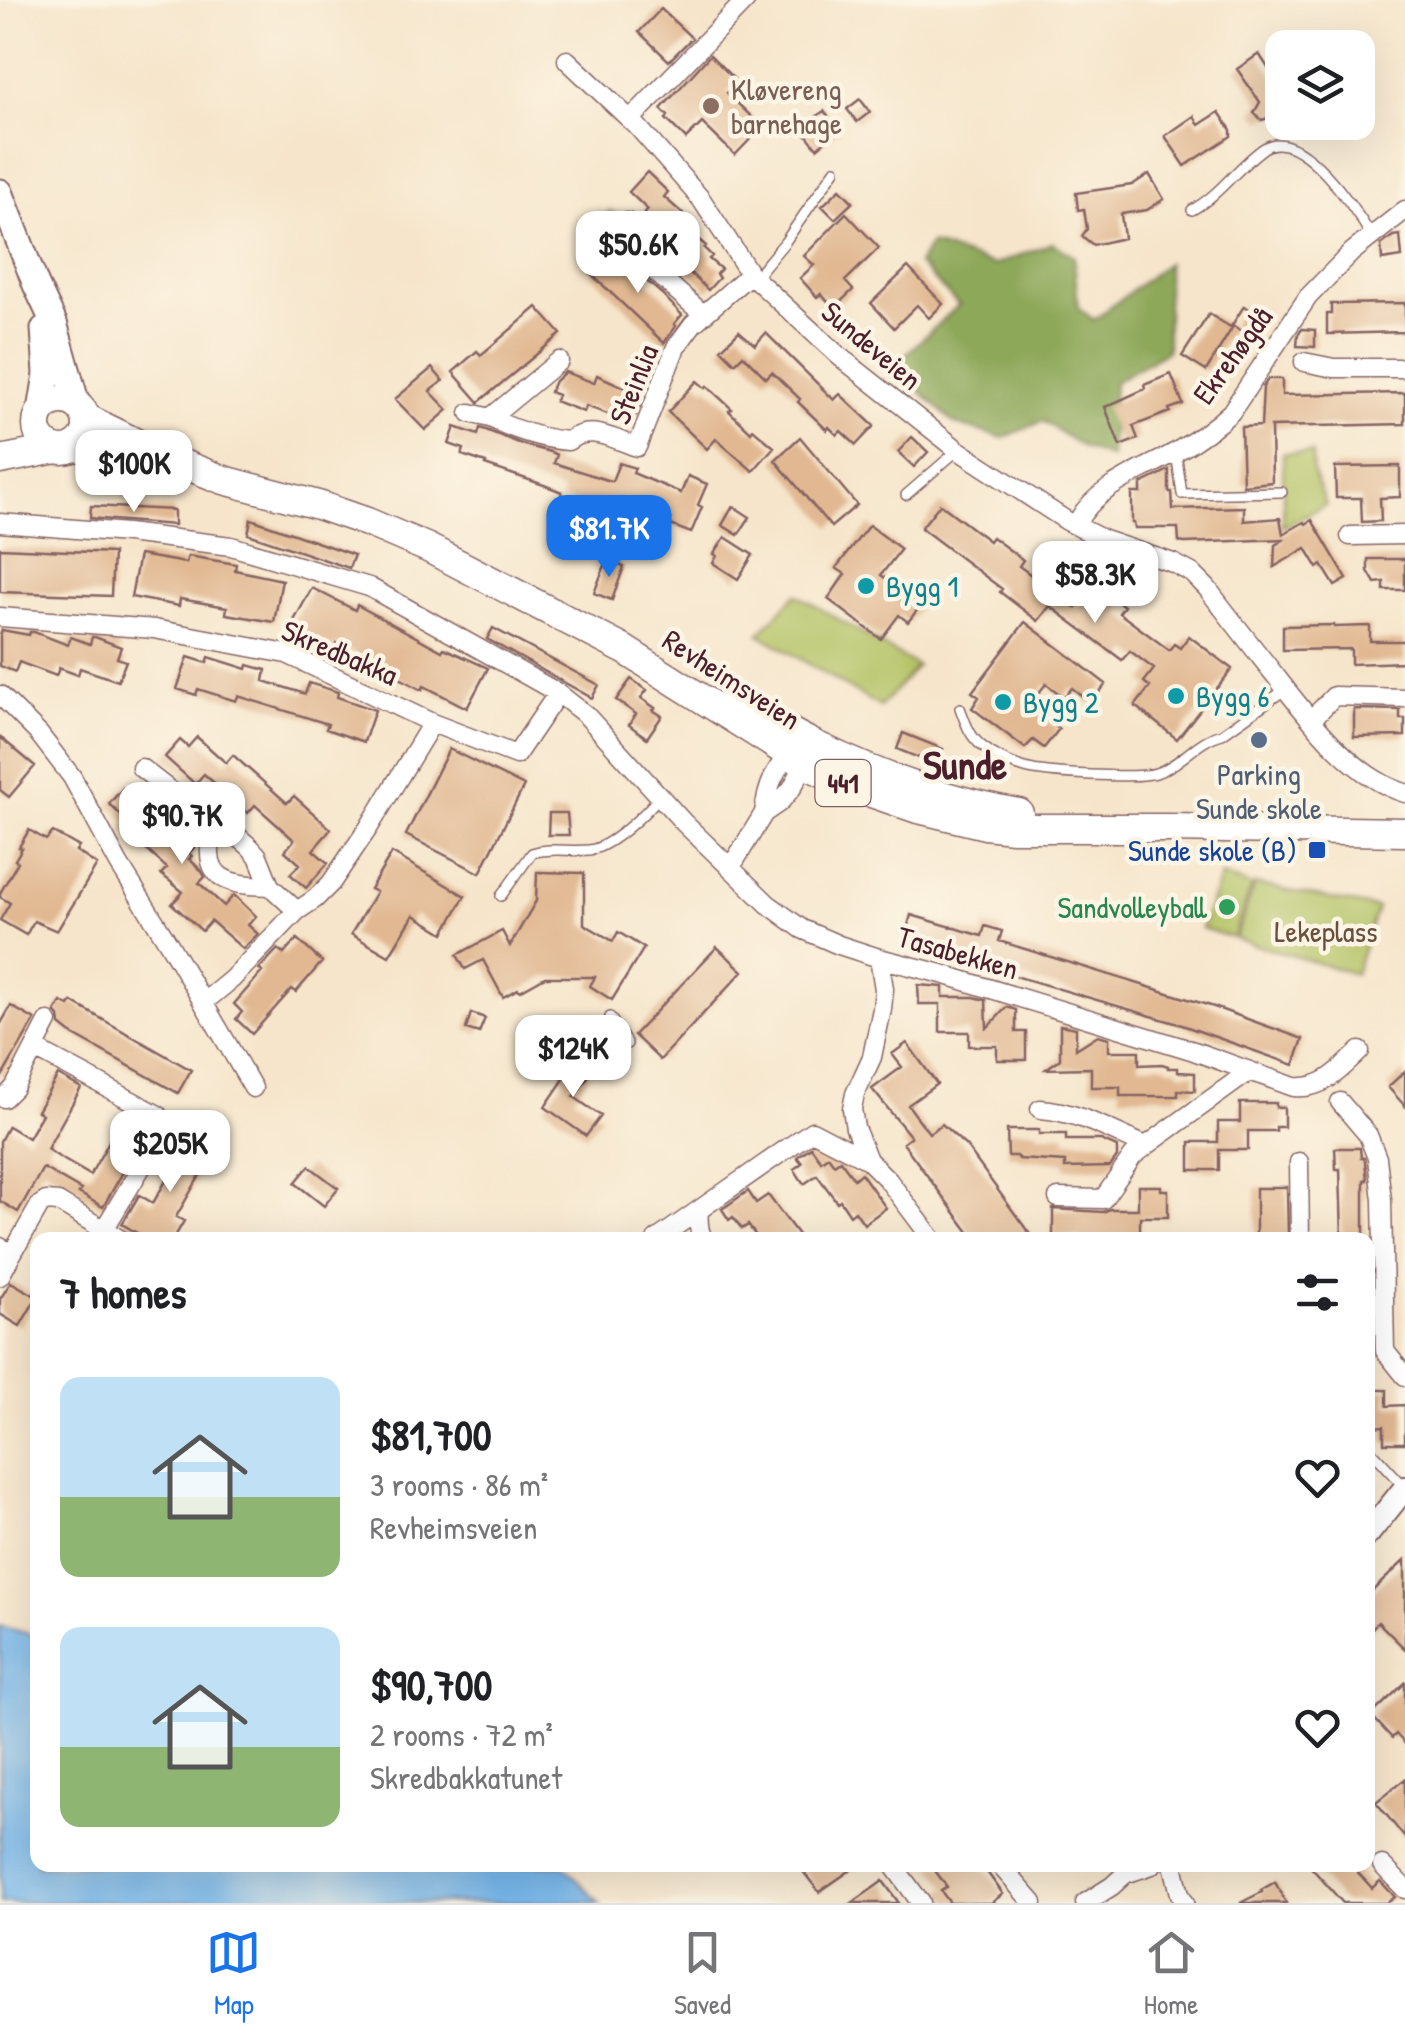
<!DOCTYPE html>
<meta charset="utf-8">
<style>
:root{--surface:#fff;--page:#f2f2f2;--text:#202124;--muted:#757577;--line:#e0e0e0;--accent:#1a73e8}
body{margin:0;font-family:"Patrick Hand",sans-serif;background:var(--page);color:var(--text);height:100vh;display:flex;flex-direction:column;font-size:38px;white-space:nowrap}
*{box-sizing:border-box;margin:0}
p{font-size:32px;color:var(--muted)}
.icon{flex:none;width:55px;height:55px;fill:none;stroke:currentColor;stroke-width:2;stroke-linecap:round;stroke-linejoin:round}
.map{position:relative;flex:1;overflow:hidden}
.sheet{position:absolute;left:30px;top:1232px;width:1345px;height:640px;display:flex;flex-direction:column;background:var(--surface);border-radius:20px;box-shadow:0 10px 40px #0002}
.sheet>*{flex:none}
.tools{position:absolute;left:1265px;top:30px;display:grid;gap:20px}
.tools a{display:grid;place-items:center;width:110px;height:110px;border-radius:20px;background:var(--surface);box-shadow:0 10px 40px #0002;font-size:50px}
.price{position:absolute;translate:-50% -85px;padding:0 22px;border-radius:20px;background:#fff;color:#222;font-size:32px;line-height:65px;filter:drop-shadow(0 2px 5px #0008)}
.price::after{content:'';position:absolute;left:50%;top:60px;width:30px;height:22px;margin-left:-15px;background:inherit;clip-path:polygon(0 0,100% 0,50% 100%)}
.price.active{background:var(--accent);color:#fff}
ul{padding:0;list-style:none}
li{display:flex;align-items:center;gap:30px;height:250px;padding:0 30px}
li span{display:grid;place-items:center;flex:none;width:280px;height:200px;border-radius:20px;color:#555}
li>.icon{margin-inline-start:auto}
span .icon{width:120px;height:120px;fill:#fffc;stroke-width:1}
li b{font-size:42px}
h2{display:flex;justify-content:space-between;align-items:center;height:120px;padding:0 30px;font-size:42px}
.tab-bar{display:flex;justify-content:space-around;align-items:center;height:140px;border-top:2px solid var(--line);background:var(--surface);font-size:28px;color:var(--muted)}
.tab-bar a{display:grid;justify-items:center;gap:5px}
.tab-bar .active{color:var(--accent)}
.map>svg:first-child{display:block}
</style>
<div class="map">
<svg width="1405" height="1903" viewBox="0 0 1405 1903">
<rect width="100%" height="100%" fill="#fcf5e5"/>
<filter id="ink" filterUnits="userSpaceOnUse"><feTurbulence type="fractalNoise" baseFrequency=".01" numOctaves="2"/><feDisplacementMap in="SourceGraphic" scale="20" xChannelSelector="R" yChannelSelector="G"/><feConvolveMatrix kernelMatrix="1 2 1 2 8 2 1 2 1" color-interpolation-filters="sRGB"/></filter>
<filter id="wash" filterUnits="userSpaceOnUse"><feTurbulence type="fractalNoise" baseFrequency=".0048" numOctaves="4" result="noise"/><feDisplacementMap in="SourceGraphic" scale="40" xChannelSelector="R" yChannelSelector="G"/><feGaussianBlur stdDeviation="2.25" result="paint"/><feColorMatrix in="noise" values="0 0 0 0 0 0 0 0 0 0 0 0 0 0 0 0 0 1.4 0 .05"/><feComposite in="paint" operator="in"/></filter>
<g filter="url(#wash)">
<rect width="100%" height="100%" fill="#f6e5cb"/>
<!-- green -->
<path fill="#b3c265" stroke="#7e7048" stroke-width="2.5" d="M610,211L619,217L593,253L584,246Z
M1283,453H1312L1313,473L1326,505L1283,527Z
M796,594L917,666L880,707L759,634Z
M1221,876L1252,886L1233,938L1201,928Z
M1255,884L1377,908L1355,974L1235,939Z"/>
<!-- forest -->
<path fill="#8ea85a" stroke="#6c6442" stroke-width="2.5" d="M1053,243L1074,257L1078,308L1094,320L1167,263V351L1114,382L1111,458L1082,447L1043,421L1003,438L955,424L893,366L959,305L918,264L930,244L994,265Z"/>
<!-- water -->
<path fill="#76b6ea" stroke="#606a8a" stroke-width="2.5" d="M0,1626L37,1636L38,1865H563L600,1903H0Z"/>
<g id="blocks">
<!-- building -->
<path fill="#e1b892" d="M661,9L692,38L669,61L639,32Z
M1259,54L1282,89V113L1262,120L1254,113L1260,102L1237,69Z
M710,55L737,82L727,93L762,127L735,155L702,123L686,139L666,119L668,116L661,109Z
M860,99L870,112L857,122L847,109Z
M824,111L839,130L817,148L801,128Z
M1219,112L1231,130V136L1185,166L1165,136L1194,116L1199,125Z
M647,172L668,192L664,197L683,214L679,219L698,236L697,238L706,246L704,248L712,256L709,259L721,269L716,274L719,278L708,290L686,269L680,277L668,266L678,254L659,237L663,232L644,214L648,210L629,192Z
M1149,174L1164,199L1147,210L1121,214L1124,238L1093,245L1082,236L1087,229L1084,209L1078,210L1076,193L1132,185Z
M840,189L853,202L835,219L822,206Z
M846,213L879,248L845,281L853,290L834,308L821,294L817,297L800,278L814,265L804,256Z
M1400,235L1402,257L1382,260L1381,245L1393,236Z
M612,251L663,295L682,315L674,324L676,326L664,343L591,274Z
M908,267L943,304L929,318L917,305L894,328L871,303Z
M1405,303V332L1327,334V314H1331V304Z
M1244,306L1260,317L1248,335L1232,325Z
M537,307L561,334L479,402L453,372L477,351L481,355Z
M1209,314L1232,328L1206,371L1182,356Z
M1302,329L1315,330V347L1297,346L1298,335Z
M739,331L755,345L766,333L834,400L840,394L874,426L856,445L841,431L837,435L829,427L827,430L798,402L800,399L772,372L766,378L743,355L735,363L721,349Z
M432,368L443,381L430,391L448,410L425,430L395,399Z
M565,372L594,383L597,375L644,396L636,415L632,413L629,422L586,406L584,412L555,401L558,395L550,392L555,381Z
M1171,374L1183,404L1169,409L1170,412L1133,426L1138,439L1120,446L1105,407L1145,389L1144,385Z
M1268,379H1282V395L1405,393V424L1271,427L1272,482L1243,485L1241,427L1261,426L1263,387Z
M697,381L705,388L707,386L732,409L729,411L751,432L753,429L774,447L753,471L716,439L707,449L668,412Z
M455,427L478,435L480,428L486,430L524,445L551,452L557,455L554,463L610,481H612L619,463L635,468L633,473L681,493L688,476L707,484L698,505L702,507L691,533L668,524L671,519L622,499L615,516H610L560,498L562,492L544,485L485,465L486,463L462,455L464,449L449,444Z
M800,437L857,505L831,527L775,460Z
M912,437L928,452L914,467L898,452Z
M1400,466V497L1380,498L1381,521L1362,522L1361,498H1336L1335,467Z
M1169,470V492H1172L1173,509L1244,507V521L1280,518L1283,534L1304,522L1306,524L1312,520L1347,579L1335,586L1322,565L1318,568L1306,548L1274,567L1275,545L1285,539L1185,543L1179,542L1178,528H1135L1134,523H1132V493H1141V484Z
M940,504L989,541L992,537L1023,560L1019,566L1076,608L1094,584L1124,606L1119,613L1169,650L1174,644L1180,648L1189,636L1232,669L1177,739L1135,706L1150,687L1144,682L1154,669L1130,651L1122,660L1050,606L1038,621L1000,592L1002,589L921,528Z
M91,506L174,510V525L90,518Z
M733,506L750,517L738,535L722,525Z
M251,519L354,555L349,568L248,534Z
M869,525L901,549L881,575L921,605L908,622L899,615L881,639L828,599L845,574L836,568Z
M725,537L753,555L738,579L713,563L717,556L714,554Z
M0,548L113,553L111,596L0,592Z
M139,555L186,563L188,556L236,564L235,570L282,580L274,622L226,614L227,607L180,599L179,606L131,597Z
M1368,559H1405V590H1384V582L1375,583L1368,571Z
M607,560L624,567L612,600L594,593Z
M312,588L355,610L357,605L442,651L444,648L488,668L467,708L424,686L422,690L337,644L334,649L291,626Z
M1025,622L1106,684L1091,703L1072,688L1064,697L1046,684L1028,706L1059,729L1044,748L1033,740L1025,748L972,708L979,697L972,692Z
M1334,625V627L1370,626V641H1404L1405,662L1351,664V649L1283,650V626Z
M493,628L599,685L592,698L487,639Z
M2,630L29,635L30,632H34L68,645L71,637L90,644L92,637H95L121,647L117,658L126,661L118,681L80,668L78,675L59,668L56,676L19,662L15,672L0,666V636Z
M188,657L207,663L209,657L247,669L248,665L266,670L264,681L305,694L309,683L338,692L337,697L375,710L364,742L326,729L328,724L238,696L236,701L198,689L196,695L177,689Z
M631,679L647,690L641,698L655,708L653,710L662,716L647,738L629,725L636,714L616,700Z
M1354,709L1400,710V719H1405V736L1354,737Z
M903,733L943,749L936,765L897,749Z
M0,737L35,766L9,797L0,790Z
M197,737L226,763L233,755L287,803L294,796L331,829L313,850L328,863L306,888L290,874L300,864L285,851L294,840L255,805L248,813L204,774L195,784L165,757L180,740L188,747Z
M449,749L524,786L480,873L406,835Z
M123,788L135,798L142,790L145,792L148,789L169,805L159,816L195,847L189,853L192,856L189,859L201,870L205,877L199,883L224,906L234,895L256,916L248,925L258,934L243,949L211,921L202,931L172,904L183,892L161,874L167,868L123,829L128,822L109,804Z
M549,813H567L569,835H548Z
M29,830L46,840L53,832L79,847L76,851L97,865L57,931L34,921L26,935L0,920L10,903L0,897V893L18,862L15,860L22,848L19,847Z
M392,853L465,896L444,933L414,915L389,956L351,934L376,892L370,889Z
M537,872L584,873V924L613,941L618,932L644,948L612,1000L590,986L595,977H545L520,991L518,989L503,997L483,960L465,969L457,955L502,931L510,946L536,901Z
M911,915L982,936L985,926L1002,931L999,941L1214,1007L1303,1039L1294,1065L1182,1025L903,943Z
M297,939L322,962L296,992L292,989L252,1034L236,1019L242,1012L234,1004L262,972L259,969L278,949L284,954Z
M717,947L743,971L660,1060L634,1035Z
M918,985L943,987V997H974L986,1000L987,1028L1007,1007L1016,1010V1032H1026V1060H997V1046H969V1032H940V1004H919Z
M61,1002L69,1006L72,1002L191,1070L178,1093L70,1033L60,1025L59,1016L55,1012Z
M11,1006L35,1020L0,1080V1025Z
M471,1013L485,1018L479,1033L466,1029Z
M1060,1025L1076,1028V1049L1098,1035L1109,1038V1051H1139V1065L1162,1064L1168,1066V1068H1178V1072L1195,1073V1091L1178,1090V1096H1120V1087H1091V1068L1046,1069L1060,1059Z
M907,1043L937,1084L908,1105L929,1133L942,1124L966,1146L1034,1240H975L903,1143L911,1137L872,1089L902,1067L892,1054Z
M570,1060L590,1074L574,1097L601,1116L586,1136L545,1107L564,1079L559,1076Z
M1405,1071V1106L1388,1087Z
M58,1075L81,1088L47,1149L59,1157L90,1175L125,1113L148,1128L103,1207L79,1193L81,1190L43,1168L18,1212L0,1201V1141L8,1126L28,1138L42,1114L37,1111Z
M1240,1103H1276V1107H1284V1127H1276V1131H1248V1150H1219V1170H1190V1142H1218V1122H1240Z
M1007,1130H1039V1134H1066V1140H1101L1117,1147V1157L1110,1167L1065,1168V1162L1019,1159L1016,1156H1008Z
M194,1133L210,1143L207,1147L214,1151L176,1217L184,1221L173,1240H149L122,1224L139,1195L153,1203Z
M811,1147L821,1161L828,1156L834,1164L840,1160L854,1179L861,1173L886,1208L864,1224L855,1211L850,1215L840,1200L837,1202L817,1175L804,1184L794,1169L802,1163L797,1157Z
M1335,1148H1360L1361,1158H1364L1365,1162L1367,1180H1364V1240H1342L1340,1169H1336Z
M309,1166L338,1188L324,1206L295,1183Z
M1138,1186H1161V1190H1168V1217H1140V1239L1080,1240V1237H1053V1209L1103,1212L1110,1209H1138Z
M1271,1187H1287L1288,1240H1256V1188H1271Z
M748,1191L756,1203L768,1195L802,1240H759L748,1225L742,1229L733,1217L729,1220L722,1209Z
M11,1282L37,1297L20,1326L0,1314V1299Z
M1369,1390H1387V1406L1405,1405V1443H1384V1426L1370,1427Z
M1405,1560V1649L1378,1622L1368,1632V1595Z
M1405,1683V1744L1396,1734L1392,1738L1371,1715Z
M1405,1779V1838L1376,1802Z
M798,1865H858L819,1892Z
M931,1865H982L1003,1894L991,1903H950L941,1891L947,1887Z
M1309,1865H1351L1372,1888L1380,1881L1395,1897L1387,1903H1343Z
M883,1881L899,1903H852Z
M1275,1882L1286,1903H1240L1262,1892L1261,1890Z"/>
</g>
</g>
<g filter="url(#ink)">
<use href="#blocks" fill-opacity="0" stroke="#866463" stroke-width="2.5"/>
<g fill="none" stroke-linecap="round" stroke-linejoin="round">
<defs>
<path id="service" d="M1192,210C1220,195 1238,166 1264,148C1300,125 1356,210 1372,237
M754,279L785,242L835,170
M1176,452L1182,494L1282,492
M906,495L958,450
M960,708C966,724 970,737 983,747C994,756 1011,764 1025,768C1045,774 1137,779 1156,773C1181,765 1197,740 1222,734L1286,689
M501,896L532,853C550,847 570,852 589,850C610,848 646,813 660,796
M610,1017L627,1044
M1368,1447L1403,1485"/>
<path id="minor" d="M567,60L637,126L701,199L750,274L839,356L958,450L1067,521L1104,540L1173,563L1192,573L1207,588C1229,617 1252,646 1274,674C1308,717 1351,777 1405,793
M630,120L746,0
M627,222L644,262L703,314
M1304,362L1334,368H1405
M470,413L490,418L559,361
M490,418C515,430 540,439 568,441C591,424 612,439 637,447L676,347L693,324L750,274
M0,523L127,533L231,546L369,587L558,693L586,715L684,823L768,904L802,929L839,945L879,958L942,974L1194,1051L1294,1087C1323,1090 1340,1070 1360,1051
M1076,525C1093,488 1140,472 1174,453C1195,441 1214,428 1231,412L1308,297L1352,252L1405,210
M1350,536L1405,535
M0,617L154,629L287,654L432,723L516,755L558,693
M0,695L39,734L72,777L119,864L169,944L253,1088
M1311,720L1334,696L1405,698
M141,768L216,826L236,835L250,847L258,856L270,886L297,911
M764,813C766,791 776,762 796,749
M216,826C211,834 211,840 210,849C208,886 244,885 270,886
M731,867L764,813L780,802L792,788L805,764L806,758
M879,958L884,989L882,1009L872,1057L855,1094L852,1109L855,1128L868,1160L888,1180L933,1240
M204,1002L232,979L297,911L315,899L331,883L369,827L432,723
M33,1054L41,1052L158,1115L164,1123L162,1133L103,1231
M0,1097L4,1098L14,1088L48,1022
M1340,1102L1368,1135L1377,1158L1382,1200L1385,1351L1405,1376
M1040,1109C1077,1111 1113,1132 1146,1146L1250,1071
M1299,1162L1300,1240
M1058,1198L1103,1199L1133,1156L1146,1146
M699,1210C698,1221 698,1231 704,1240
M656,1240L812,1131L868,1160
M0,1247L12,1254L40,1205L46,1201L58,1202L121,1240
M0,1276L12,1254
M893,1865L921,1903
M1000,1865L1033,1903
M1173,1865L1180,1894L1185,1903
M1382,1865L1405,1889
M1085,1903L1112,1886L1125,1874L1152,1865"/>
<path id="tertiary" d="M1368,1534L1405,1488"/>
<path id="secondary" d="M0,192L36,285L54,323L77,405
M41,411L47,374L44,329"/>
<path id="primary" d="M37 425a25 25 0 1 1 50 0a25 25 0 1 1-50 0Z
M86,418L167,458L224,480L318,505L367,522L428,548L625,650L805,764L857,788L918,809L985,825L1013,828H1169L1405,832
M75,446L154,470
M0,460L56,449
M735,701C761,715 785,730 811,743C876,775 948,801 1019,813"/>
</defs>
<!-- service casing -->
<use href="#service" stroke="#866463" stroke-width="12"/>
<!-- minor casing -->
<use href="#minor" stroke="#866463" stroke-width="21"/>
<!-- tertiary casing -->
<use href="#tertiary" stroke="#866463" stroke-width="26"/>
<!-- secondary casing -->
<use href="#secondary" stroke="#866463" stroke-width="29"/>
<!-- primary casing -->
<use href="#primary" stroke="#866463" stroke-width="31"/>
<!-- service -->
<use href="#service" stroke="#fff" stroke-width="9"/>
<!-- minor -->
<use href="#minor" stroke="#fff" stroke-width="18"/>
<!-- tertiary -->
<use href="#tertiary" stroke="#fff" stroke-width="22"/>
<!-- secondary -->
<use href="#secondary" stroke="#fff" stroke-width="25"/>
<!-- primary -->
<use href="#primary" stroke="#fff" stroke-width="28"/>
</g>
</g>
<!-- markers -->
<circle fill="#8d6e63" stroke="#fcf5e5" stroke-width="4" cx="711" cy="106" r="10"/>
<g fill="#0f9aa8" stroke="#fcf5e5" stroke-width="4">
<circle cx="866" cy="586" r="10"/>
<circle cx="1176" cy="696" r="10"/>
<circle cx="1003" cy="702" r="10"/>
</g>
<circle fill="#5c6f8a" stroke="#fcf5e5" stroke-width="4" cx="1259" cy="740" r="10"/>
<rect fill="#1a4fb4" stroke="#fcf5e5" stroke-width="4" x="1307" y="840" width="20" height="20" rx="5"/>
<circle fill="#2e9e5b" stroke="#fcf5e5" stroke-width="4" cx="1227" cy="907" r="10"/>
<g text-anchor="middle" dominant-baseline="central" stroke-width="9" stroke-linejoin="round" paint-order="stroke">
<!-- shield labels -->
<rect fill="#fcf5e5" stroke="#7f5f63" stroke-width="2.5" x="815.5" y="760" width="55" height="46" rx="8"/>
<g font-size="28" font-weight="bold" fill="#4a1f2b">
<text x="843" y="783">441</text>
</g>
<!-- education labels -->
<g font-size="30" fill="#785e54" stroke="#fcf5e5" text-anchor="start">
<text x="731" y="89">Kløvereng<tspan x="731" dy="34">barnehage</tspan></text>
</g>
<!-- street labels -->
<g font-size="30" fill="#4a1f2b" stroke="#fcf5e5">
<text transform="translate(872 345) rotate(40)">Sundeveien</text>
<text transform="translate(1232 355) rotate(-54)">Ekrehøgdå</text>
<text transform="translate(633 384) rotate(-68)">Steinlia</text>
<text transform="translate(340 652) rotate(23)">Skredbakka</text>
<text transform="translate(732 679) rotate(33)">Revheimsveien</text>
<text transform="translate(958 952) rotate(16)">Tasabekken</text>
</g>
<!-- culture labels -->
<g font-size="30" fill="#0d838f" stroke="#fcf5e5" text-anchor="start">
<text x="886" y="586">Bygg 1</text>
<text x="1196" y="696">Bygg 6</text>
<text x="1023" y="702">Bygg 2</text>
</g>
<!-- service labels -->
<g font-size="30" fill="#4e5e75" stroke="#fcf5e5">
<text x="1259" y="774">Parking<tspan x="1259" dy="34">Sunde skole</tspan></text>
</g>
<!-- transit labels -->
<g font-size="30" fill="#164399" stroke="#fcf5e5" text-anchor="end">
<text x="1297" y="850">Sunde skole (B)</text>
</g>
<!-- leisure labels -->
<g font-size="30" fill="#27864d" stroke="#fcf5e5" text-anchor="end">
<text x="1207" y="907">Sandvolleyball</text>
</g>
<!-- park labels -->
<g font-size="30" fill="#6a503c" stroke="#fcf5e5">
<text x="1326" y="931">Lekeplass</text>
</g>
<!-- district labels -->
<g font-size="40" font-weight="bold" fill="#4a1f2b" stroke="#fcf5e5">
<text x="965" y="764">Sunde</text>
</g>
</g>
</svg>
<div class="tools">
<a><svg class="icon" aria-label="layers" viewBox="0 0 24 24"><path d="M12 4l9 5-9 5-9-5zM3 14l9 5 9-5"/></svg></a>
</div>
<b class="price" style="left:638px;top:296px">$50.6K</b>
<b class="price" style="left:134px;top:515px">$100K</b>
<b class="price active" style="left:609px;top:580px">$81.7K</b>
<b class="price" style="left:1095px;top:626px">$58.3K</b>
<b class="price" style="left:182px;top:867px">$90.7K</b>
<b class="price" style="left:573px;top:1100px">$124K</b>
<b class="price" style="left:170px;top:1195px">$205K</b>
<section class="sheet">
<h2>7 homes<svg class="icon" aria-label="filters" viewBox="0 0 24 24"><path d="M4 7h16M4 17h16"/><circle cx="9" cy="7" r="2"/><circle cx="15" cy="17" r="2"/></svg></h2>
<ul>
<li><span style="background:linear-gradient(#bfe0f5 60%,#8fb573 0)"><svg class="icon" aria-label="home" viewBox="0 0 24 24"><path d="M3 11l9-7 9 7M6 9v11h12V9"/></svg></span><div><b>$81,700</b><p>3 rooms · 86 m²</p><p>Revheimsveien</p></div><svg class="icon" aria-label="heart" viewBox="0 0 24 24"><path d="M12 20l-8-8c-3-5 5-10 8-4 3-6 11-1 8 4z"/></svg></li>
<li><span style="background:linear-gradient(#bfe0f5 60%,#8fb573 0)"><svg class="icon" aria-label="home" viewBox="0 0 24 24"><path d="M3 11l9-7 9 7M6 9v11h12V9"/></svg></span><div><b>$90,700</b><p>2 rooms · 72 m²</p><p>Skredbakkatunet</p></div><svg class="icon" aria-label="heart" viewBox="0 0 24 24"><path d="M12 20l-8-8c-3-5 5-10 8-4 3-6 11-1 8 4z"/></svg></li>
</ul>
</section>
</div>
<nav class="tab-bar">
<a class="active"><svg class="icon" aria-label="map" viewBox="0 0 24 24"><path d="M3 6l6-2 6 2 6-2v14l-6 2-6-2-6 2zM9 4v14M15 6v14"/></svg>Map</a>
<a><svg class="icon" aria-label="saved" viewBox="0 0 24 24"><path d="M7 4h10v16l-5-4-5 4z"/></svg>Saved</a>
<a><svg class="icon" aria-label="home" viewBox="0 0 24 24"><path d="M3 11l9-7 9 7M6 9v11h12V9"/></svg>Home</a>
</nav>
